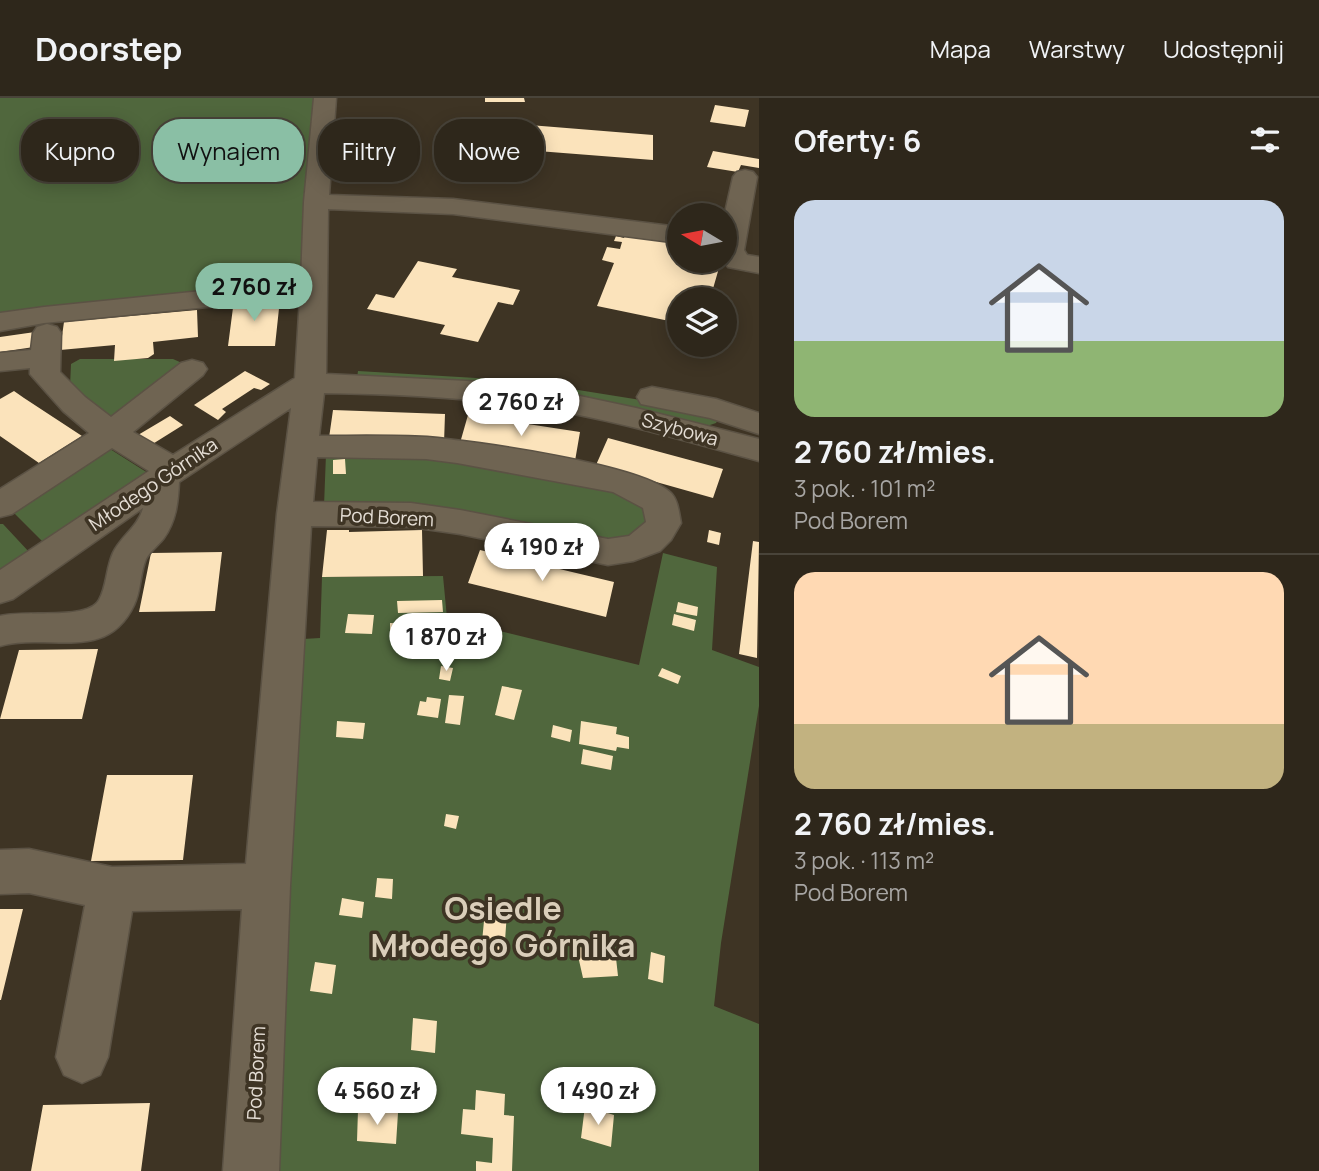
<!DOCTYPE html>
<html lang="pl">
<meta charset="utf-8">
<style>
:root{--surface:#2e271b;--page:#362f24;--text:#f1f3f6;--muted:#a7a5a3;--line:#49443a;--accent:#8abfa5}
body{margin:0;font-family:Manrope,sans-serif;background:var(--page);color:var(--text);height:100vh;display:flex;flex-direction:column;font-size:26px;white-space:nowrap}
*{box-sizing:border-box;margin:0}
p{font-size:23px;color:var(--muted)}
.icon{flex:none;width:38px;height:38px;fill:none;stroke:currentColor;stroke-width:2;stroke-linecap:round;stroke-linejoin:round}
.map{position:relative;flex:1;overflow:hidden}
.side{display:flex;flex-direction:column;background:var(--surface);width:560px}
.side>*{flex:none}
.guide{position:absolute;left:21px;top:21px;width:632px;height:63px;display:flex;gap:14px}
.needle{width:46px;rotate:280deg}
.controls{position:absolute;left:667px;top:105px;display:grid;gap:14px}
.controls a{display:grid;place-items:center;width:70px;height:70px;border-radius:50%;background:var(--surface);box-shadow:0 4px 18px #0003,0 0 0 2px var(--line);font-size:35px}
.price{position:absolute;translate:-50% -60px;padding:0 16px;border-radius:24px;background:#fff;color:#222;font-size:23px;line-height:46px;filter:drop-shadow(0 2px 4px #0008)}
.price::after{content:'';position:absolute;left:50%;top:42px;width:21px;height:16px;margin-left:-10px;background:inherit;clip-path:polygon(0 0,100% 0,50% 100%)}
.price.current{background:var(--accent);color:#111}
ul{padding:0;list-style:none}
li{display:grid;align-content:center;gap:14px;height:371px;padding:0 35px}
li+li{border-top:2px solid var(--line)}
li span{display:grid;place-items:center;height:217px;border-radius:21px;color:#555}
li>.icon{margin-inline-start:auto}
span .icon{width:126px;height:126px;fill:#fffc;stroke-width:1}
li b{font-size:30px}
h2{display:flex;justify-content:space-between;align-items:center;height:84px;padding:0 35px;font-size:30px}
.chip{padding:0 24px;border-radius:28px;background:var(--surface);box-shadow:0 4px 18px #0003,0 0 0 2px var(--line);font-size:24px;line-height:63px}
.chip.current{background:var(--accent);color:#111}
header{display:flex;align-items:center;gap:42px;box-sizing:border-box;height:98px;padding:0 35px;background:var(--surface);border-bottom:2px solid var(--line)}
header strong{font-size:33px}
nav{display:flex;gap:38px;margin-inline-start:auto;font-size:24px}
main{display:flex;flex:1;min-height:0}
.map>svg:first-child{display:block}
</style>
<header>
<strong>Doorstep</strong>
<nav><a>Mapa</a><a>Warstwy</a><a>Udostępnij</a></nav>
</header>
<main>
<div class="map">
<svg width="759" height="1073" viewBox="0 0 759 1073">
<rect width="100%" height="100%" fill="#3e3424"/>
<!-- green -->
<path fill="#50673d" d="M0,0H318L299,190L0,221Z
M80,261H173L182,265L113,325L70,289L71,266Z
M358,273L512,282L520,284V288L357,280Z
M572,291L697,311L719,320L716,325L707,328L569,297L568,293Z
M110,351L151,377L46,447L13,414Z
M326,356L421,360L493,368L624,393L649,414L647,429L634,439L609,443L324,408Z
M0,426H3L30,455L0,476Z
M663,455L717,469L712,552L759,569V608L721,845L714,908L759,926V1073H270L303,541L320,540L322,479L443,478L447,520L639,567Z"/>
<!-- building -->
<path fill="#fbe3bb" d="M485,0H524L525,4H485Z
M715,7L749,12L745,29L710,24Z
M517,26L653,37V62L512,51Z
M713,53L759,61V70L741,67L738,74L707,69Z
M626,135L679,146V163H721L710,201H679V225L597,208L614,165L602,162L607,149L620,151L622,144L614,143L616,138L624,140Z
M418,163L457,171L452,179L520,192L513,207L498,204L478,244L440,236L445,227L367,211L376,196L394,200Z
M280,201L275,248H228L234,202Z
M197,212L198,239L153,244L154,256L148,260L114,263L115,247L60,252L64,224Z
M35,234L34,249L0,254V239Z
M245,273L270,286L261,292L254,290L222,311L226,314L218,322L194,307Z
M14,293L24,300L82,338L39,365L0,338V301Z
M333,312L445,316L444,345L329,340Z
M468,317L580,334L575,363L460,345Z
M170,318L183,327L151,347L138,337Z
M608,340L723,371L713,400L596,367Z
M345,361L346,376H333V362Z
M327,432H349V434L422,432L423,478L322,479Z
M709,432L721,435L719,447L707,444Z
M753,443L759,444L757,560L739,556Z
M480,452L614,484L606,519L468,485Z
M222,454L215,513L139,514L151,455Z
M442,502L443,514L398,515L397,503Z
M678,504L698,509L697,518L676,514Z
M348,516L374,517L372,536L345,535Z
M674,516L696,522L694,533L672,527Z
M390,525L412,526L411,538L390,537Z
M98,551L82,621H0L19,552Z
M441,568L453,570L450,583L439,581Z
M662,570L681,578L678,586L658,578Z
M502,588L522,592L514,622L495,617Z
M449,597L464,598L460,627L445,625Z
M427,599L441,601L438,620L417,617L420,603L426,604Z
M337,623L365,625L363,641L336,639Z
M581,623L617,629L616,636L629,639V651L617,649L616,653L579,646Z
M553,627L572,632L570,644L551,639Z
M583,651L613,658L611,672L581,666Z
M107,677H193L183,762L91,763Z
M446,716L459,718L456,731L444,728Z
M377,780L393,781L392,801L375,799Z
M342,800L364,804L362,820L339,817Z
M0,811H23L1,902H0Z
M492,813L507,814L504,857L481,854L484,823L491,824Z
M576,849L615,851L618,878L583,880Z
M651,854L665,858L663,885L648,881Z
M315,864L336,867L332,896L310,893Z
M413,920L437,923L435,955L411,952Z
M335,984L388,985L387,1002L334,1001Z
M476,992L505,996L504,1017L514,1018L512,1073H476V1063L492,1065L493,1040L461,1036L463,1011L475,1012Z
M150,1005L141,1073H31L43,1007Z
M585,1008L614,1017L611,1049L581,1040Z
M358,1012L398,1015L396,1046L357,1043Z"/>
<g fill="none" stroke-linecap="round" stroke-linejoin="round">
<defs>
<path id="minor" d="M314,0H336L329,97L453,101L679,129V145L453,116L328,111L326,276L467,283L561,294L636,310L759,341V363C694,345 629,326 563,314C484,300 404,296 324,295L319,338C355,338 391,337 427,339C472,343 642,366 671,395C678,402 679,415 681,425L671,442L660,453L633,463L608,467L460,436L411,429L311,428L290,788L279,1073H223L242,811L132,813L108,959L100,977L82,985L64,977L56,959L85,807L29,795L0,796V752L29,751L112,769L246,766L277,416L291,310L179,384C178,405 176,423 164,440C159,447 150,453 146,461C140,475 141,493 134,507C106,566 49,534 0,548V518C26,511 87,523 99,502C107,488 106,470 113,455C121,438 138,429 143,410L13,501L0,505V472L149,373L112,350L12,416L0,419V391L89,335L63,313L30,276V270L0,273V255L31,252L33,235L37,229L47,226L57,229L61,235L60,274L85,299L111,319L181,265L192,262L203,265L207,271L203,277L133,334L173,357L295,280L300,200L44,225L0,233V215L44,209L301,183L304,104ZM317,359L426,361L457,365L613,394L643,410L646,424L629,438L608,441L460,412L411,405L313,404Z
M745,72L753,74L757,79L744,152L747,157L759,159V175L728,169L724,163V119L733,79L737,74Z
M652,289L716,301L759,315V336L710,320L641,306L637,299L641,292Z"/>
</defs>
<!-- minor casing -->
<use href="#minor" stroke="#5b5244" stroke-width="3"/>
<!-- minor -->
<use href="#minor" fill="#6f6452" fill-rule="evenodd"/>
</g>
<g text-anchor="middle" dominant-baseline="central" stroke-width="7" stroke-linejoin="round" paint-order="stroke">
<!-- street labels -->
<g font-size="19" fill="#e5ded5" stroke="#3e3424">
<text transform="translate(680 331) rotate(15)">Szybowa</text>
<text transform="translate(153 386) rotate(-34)">Młodego Górnika</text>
<text transform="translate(387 419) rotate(3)">Pod Borem</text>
<text transform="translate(256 975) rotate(-87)">Pod Borem</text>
</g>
<!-- near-district labels -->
<g font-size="32" font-weight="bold" fill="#daceba" stroke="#3e3424">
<text x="503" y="810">Osiedle<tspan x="503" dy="37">Młodego Górnika</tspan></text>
</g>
</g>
</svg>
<div class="controls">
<a><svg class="needle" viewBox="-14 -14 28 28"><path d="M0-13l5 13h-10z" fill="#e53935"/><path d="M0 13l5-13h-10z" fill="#a7a5a3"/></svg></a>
<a><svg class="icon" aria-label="layers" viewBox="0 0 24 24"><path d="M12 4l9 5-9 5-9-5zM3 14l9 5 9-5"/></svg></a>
</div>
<b class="price current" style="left:254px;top:225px">2 760 zł</b>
<b class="price" style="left:521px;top:340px">2 760 zł</b>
<b class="price" style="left:542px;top:485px">4 190 zł</b>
<b class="price" style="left:446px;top:575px">1 870 zł</b>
<b class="price" style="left:377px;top:1029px">4 560 zł</b>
<b class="price" style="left:598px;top:1029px">1 490 zł</b>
<div class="guide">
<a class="chip">Kupno</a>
<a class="chip current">Wynajem</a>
<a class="chip">Filtry</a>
<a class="chip">Nowe</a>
</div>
</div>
<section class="side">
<h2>Oferty: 6<svg class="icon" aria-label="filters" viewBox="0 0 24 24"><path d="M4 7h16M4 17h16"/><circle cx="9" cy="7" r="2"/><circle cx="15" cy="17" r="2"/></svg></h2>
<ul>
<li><span style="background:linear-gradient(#c9d6e8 65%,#8fb573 0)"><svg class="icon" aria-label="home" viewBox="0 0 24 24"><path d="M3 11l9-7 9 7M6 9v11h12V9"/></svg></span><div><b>2 760 zł/mies.</b><p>3 pok. · 101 m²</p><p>Pod Borem</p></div></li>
<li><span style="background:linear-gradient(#ffd9b3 70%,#c2b280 0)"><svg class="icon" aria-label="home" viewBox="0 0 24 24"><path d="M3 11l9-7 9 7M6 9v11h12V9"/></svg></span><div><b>2 760 zł/mies.</b><p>3 pok. · 113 m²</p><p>Pod Borem</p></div></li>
</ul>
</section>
</main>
